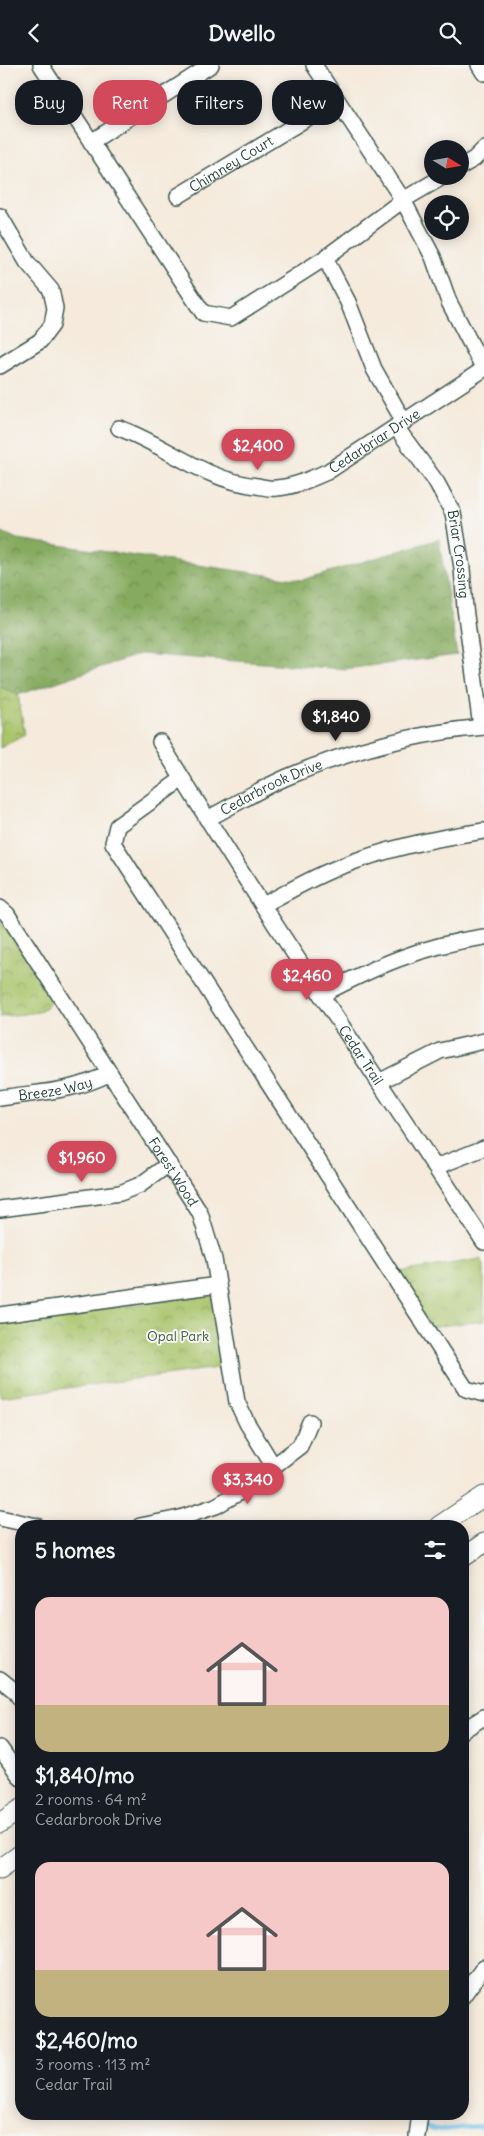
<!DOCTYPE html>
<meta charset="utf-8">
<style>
:root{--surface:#171b24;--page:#20242c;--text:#f1f3f6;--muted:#9ea1a6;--accent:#d1495b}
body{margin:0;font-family:Delius,sans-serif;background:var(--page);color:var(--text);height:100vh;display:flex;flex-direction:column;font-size:19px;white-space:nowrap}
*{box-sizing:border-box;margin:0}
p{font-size:16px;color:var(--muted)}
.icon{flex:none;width:28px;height:28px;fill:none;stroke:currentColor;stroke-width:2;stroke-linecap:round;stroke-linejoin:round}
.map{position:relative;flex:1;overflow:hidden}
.drawer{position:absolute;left:15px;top:1455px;width:454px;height:600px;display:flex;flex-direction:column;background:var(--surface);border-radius:20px;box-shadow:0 2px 12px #0003}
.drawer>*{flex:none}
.top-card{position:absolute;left:15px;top:15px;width:455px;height:45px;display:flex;gap:10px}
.needle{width:32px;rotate:101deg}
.buttons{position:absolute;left:424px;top:75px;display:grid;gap:10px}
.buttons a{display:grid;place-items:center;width:45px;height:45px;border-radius:50%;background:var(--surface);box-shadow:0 2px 12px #0003;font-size:25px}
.price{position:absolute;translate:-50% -42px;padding:0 11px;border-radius:18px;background:var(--accent);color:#fff;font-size:16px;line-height:32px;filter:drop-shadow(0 1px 2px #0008)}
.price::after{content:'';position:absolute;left:50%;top:30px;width:15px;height:11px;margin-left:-8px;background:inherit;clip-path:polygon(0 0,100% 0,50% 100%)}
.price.on{background:#222;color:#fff}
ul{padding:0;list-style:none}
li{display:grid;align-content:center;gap:10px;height:265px;padding:0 20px}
li span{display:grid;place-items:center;height:155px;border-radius:15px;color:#555}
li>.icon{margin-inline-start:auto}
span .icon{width:90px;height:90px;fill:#fffc;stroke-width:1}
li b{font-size:21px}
h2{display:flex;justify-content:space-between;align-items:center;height:60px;padding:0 20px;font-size:21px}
.chip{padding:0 18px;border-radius:20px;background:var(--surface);box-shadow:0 2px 12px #0003;font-size:18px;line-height:45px}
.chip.on{background:var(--accent);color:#fff}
header{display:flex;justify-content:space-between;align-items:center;height:65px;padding:0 20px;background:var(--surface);font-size:22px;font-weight:700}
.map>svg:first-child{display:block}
</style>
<header><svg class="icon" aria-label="back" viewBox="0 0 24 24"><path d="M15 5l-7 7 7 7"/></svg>Dwello<svg class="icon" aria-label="search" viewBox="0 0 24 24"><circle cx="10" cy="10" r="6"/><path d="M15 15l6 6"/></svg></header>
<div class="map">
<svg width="484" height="2071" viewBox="0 0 484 2071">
<defs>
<pattern id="grass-tufts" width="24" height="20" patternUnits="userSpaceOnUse" patternTransform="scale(1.25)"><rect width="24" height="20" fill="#a9c46b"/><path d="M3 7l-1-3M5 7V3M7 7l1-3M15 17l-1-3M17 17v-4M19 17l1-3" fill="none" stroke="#89a059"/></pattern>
<pattern id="forest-crowns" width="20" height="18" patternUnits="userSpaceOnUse" patternTransform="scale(1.25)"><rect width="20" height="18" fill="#86aa5f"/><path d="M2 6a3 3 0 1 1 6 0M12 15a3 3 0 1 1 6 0" fill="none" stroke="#6d8c4f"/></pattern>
<pattern id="park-crowns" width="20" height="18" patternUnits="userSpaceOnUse" patternTransform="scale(1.25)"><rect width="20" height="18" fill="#a9c46b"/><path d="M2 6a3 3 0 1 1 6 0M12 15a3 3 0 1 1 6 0" fill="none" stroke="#89a059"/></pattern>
</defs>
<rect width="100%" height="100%" fill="#f6f6f2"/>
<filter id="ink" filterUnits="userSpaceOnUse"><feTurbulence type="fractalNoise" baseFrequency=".02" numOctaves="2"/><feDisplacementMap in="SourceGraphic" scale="10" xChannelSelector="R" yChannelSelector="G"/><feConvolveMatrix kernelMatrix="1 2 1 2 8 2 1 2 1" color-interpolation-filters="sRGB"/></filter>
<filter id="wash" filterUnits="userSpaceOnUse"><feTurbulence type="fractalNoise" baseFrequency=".0096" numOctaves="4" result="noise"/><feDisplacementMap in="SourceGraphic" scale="20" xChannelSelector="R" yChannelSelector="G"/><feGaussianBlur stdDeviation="1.12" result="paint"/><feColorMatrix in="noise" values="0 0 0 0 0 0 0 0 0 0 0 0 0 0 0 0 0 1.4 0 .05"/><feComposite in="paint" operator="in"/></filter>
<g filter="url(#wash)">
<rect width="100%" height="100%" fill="#f5eadc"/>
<!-- grass -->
<path fill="url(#grass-tufts)" stroke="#648050" d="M480,1194L484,1200V1256L429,1262L394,1208Z"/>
<!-- forest -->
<path fill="url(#forest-crowns)" stroke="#52744a" d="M0,466L17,474L302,515L439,474L457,590L345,604L140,589L18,630L0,622Z"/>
<!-- park -->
<path fill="url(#park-crowns)" stroke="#648050" d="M0,622L18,630L25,670L0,683Z
M0,855L54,935L39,947L0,952Z
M213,1229L224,1302L0,1332V1258Z"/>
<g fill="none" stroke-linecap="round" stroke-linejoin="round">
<!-- stream -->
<path stroke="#72c1ec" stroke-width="4.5" d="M423,2059C438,2071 465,2059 484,2062"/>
</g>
</g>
<g filter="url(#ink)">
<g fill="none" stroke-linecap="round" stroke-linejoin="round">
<defs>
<g id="minor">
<path d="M41,0L203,248L231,253L325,193L403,135L444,111"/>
<path d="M314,0L403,135L433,192L449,237L484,304"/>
<path d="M479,0L484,8"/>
<path d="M91,77L211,0"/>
<path d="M460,102L474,94L484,84"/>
<path id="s1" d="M178,131L337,35"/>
<path d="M0,151L27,197L51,225L55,243L52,260L40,276L0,301"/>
<path d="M325,193L348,237L374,304L404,357"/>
<path id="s2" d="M396,362L437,418L453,448L462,503L465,543L481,662"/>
<path id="s3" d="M119,363C168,381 203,415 257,421C263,422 270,424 276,423C294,422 310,414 327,407L484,304"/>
<path id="s4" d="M160,677C263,847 376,1010 484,1177"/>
<path d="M182,714L117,761L113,778L466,1324L484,1329"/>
<path id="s5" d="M207,754C232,741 258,725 285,713C348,686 415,668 484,662"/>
<path d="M263,840C288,827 314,811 342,801C388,783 435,773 484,766"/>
<path id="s6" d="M0,843L7,849L200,1148L214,1194L237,1337L247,1358L274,1402"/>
<path d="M321,930C376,901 421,881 484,872"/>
<path d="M379,1017L440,986L484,976"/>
<path id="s7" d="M0,1033C39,1027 74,1027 110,1008"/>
<path d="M436,1102L484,1083"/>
<path d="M0,1144L120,1128L140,1120L169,1099"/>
<path d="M0,1250L218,1220"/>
<path d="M0,1453L37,1461"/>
<path d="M140,1461L180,1453L216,1441L240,1427L300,1381L310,1357"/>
<path d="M0,1614L15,1626L21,1635"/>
<path d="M462,1666L484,1652"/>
<path d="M0,1683L21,1713"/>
<path d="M462,1932L484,1902"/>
<path d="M417,2071L420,2049"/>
</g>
<path id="major" d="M439,1461L484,1431
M462,1493L484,1478
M0,1758L21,1744
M0,1804L21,1789"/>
</defs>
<!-- minor casing -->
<use href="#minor" stroke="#3f574d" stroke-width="18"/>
<!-- major casing -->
<use href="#major" stroke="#3f574d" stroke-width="21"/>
<!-- minor -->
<use href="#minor" stroke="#fff" stroke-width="15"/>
<!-- major -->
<use href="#major" stroke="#fff" stroke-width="19"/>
</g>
</g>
<g text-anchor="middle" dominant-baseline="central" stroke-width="4" stroke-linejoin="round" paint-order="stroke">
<!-- street labels -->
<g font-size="14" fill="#1f3d34" stroke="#f6f6f2">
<text stroke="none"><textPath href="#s1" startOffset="62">Chimney Court</textPath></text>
<text stroke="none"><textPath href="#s3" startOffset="280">Cedarbriar Drive</textPath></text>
<text stroke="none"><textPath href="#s2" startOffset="145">Briar Crossing</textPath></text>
<text stroke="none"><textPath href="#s5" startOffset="72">Cedarbrook Drive</textPath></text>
<text stroke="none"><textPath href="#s4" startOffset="372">Cedar Trail</textPath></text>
<text stroke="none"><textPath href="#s7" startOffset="56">Breeze Way</textPath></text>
<text stroke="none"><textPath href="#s6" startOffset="316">Forest Wood</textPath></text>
</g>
<!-- park labels -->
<g font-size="14" fill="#425f42" stroke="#f6f6f2">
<text x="178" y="1271">Opal Park</text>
</g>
</g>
</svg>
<div class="buttons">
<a><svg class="needle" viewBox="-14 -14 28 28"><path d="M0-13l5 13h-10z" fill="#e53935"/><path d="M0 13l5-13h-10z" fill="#9ea1a6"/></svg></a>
<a><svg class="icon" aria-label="locate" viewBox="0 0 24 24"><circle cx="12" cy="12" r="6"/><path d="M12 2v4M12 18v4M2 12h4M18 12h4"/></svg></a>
</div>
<b class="price" style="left:258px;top:406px">$2,400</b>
<b class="price on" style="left:336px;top:677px">$1,840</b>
<b class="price" style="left:307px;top:936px">$2,460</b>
<b class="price" style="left:82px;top:1118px">$1,960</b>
<b class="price" style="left:248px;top:1440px">$3,340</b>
<div class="top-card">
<a class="chip">Buy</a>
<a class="chip on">Rent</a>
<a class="chip">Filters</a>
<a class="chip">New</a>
</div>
<section class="drawer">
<h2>5 homes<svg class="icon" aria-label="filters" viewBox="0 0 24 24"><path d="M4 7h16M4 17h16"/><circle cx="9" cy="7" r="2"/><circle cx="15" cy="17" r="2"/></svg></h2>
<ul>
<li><span style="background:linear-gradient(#f6c9c9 70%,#c2b280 0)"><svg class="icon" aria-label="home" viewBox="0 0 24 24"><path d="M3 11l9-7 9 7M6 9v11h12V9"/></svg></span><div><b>$1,840/mo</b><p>2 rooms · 64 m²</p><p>Cedarbrook Drive</p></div></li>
<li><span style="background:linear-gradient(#f6c9c9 70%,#c2b280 0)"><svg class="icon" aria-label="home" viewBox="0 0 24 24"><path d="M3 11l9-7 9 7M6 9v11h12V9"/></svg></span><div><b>$2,460/mo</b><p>3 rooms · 113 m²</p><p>Cedar Trail</p></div></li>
</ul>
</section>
</div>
